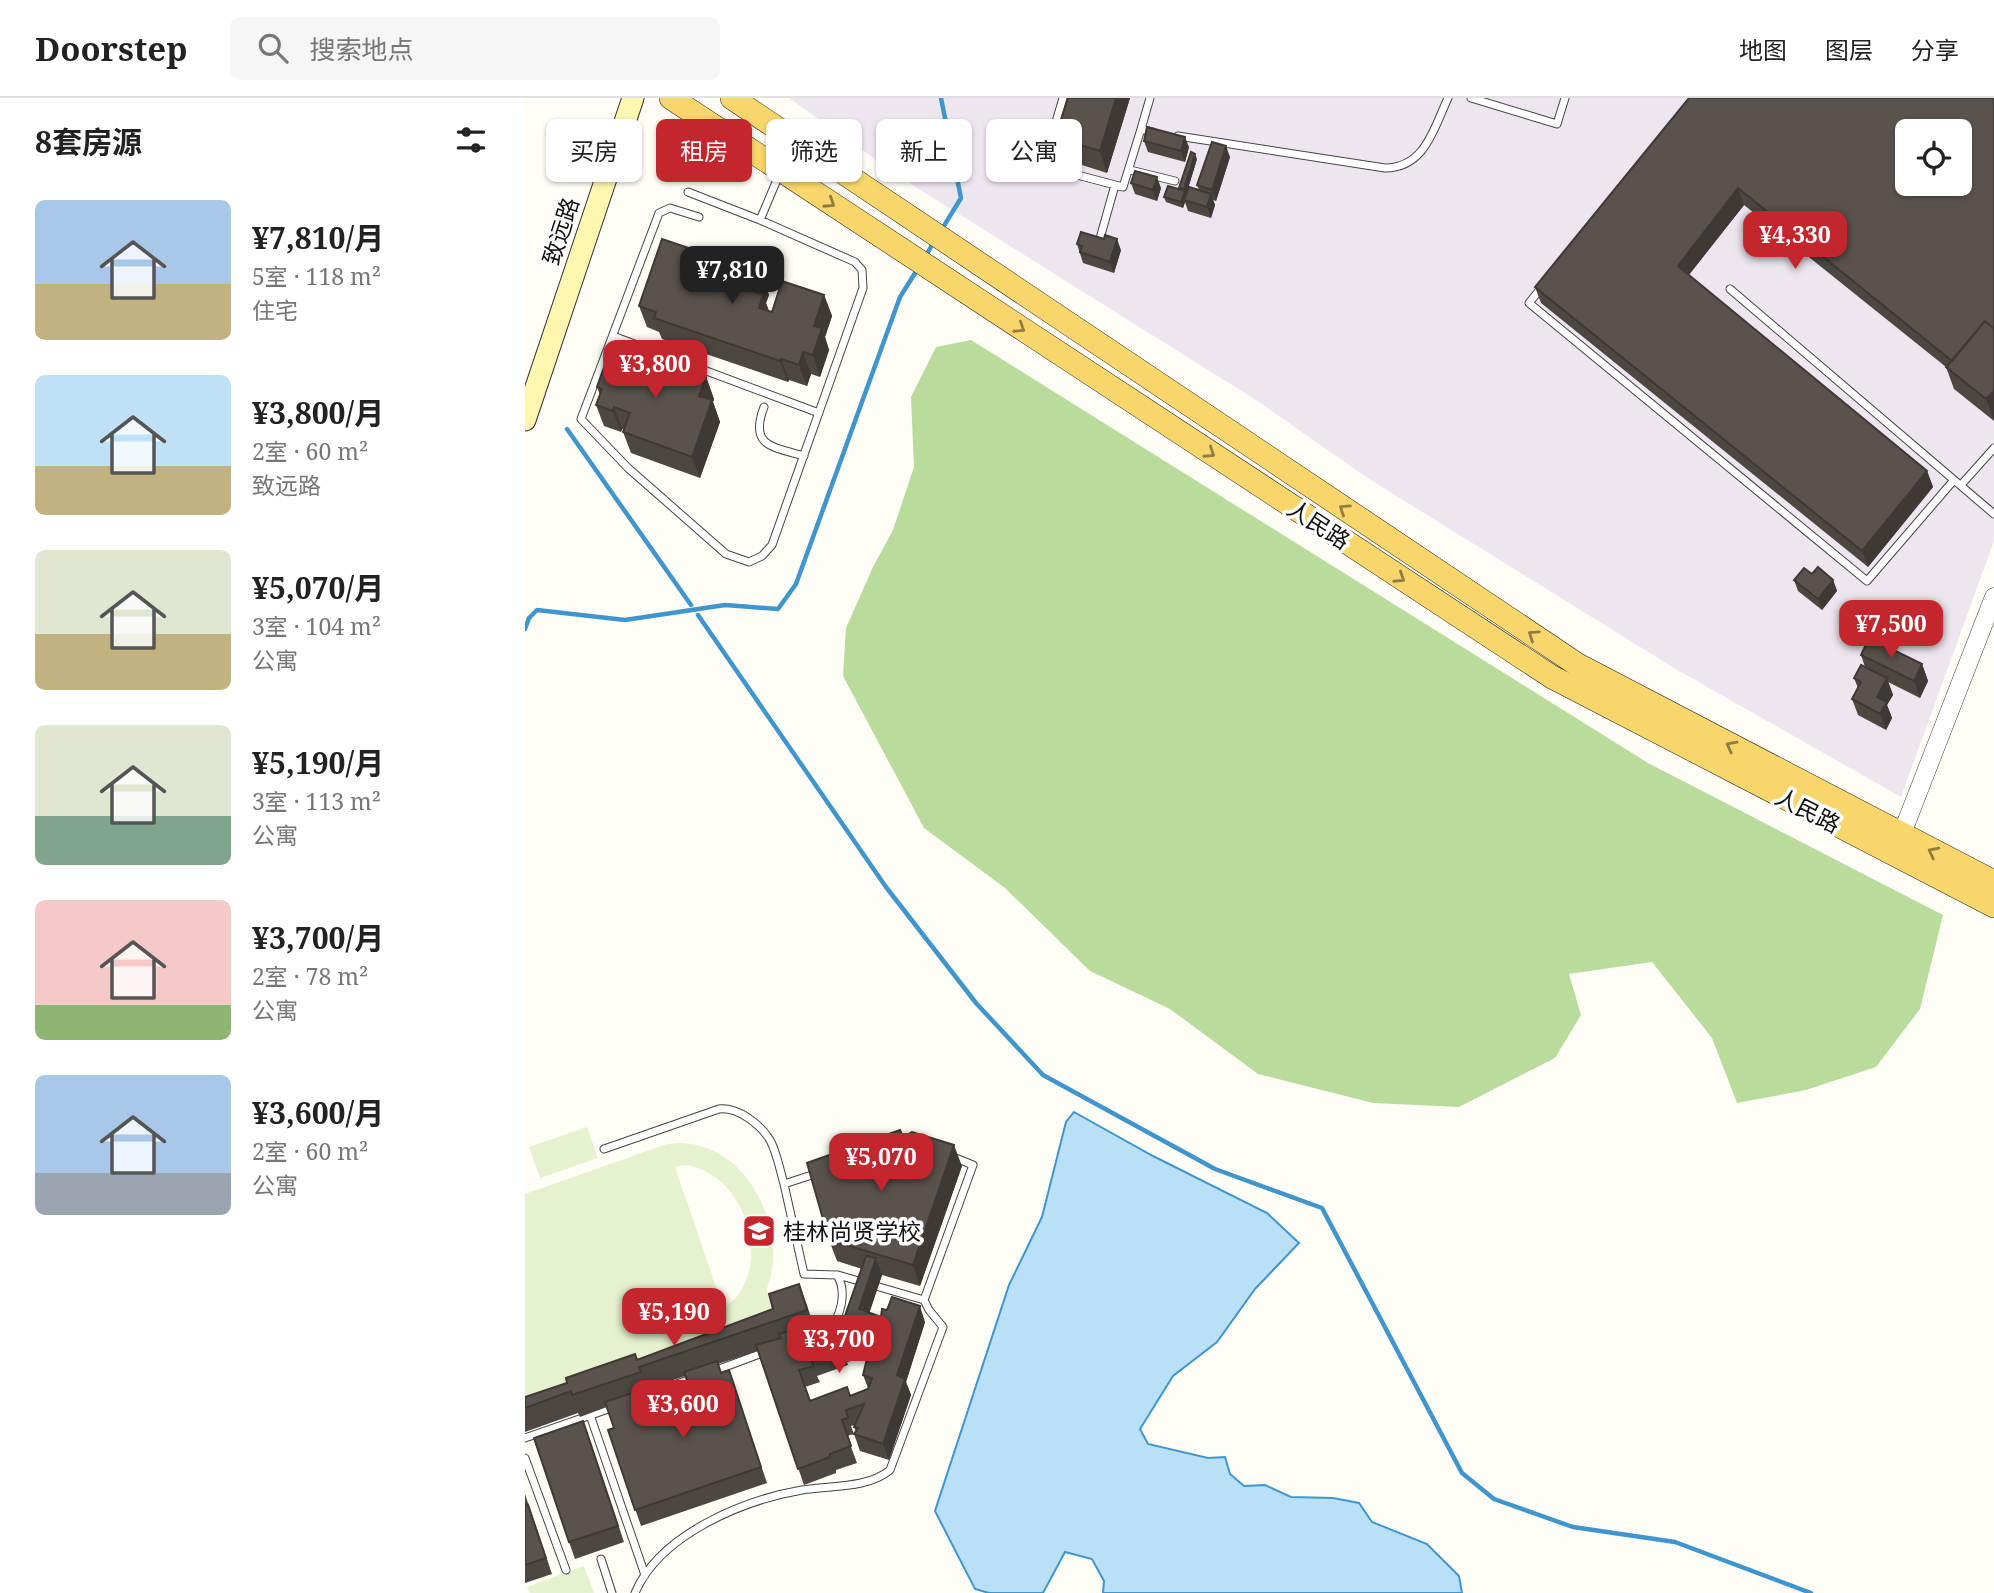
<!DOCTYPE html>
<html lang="zh">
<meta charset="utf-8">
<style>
:root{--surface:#fff;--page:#f6f6f6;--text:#222;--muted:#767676;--line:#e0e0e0;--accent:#c4262e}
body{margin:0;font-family:"Noto Serif","Noto Sans SC",serif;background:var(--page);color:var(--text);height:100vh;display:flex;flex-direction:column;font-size:26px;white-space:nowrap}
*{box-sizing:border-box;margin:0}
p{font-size:23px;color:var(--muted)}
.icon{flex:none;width:38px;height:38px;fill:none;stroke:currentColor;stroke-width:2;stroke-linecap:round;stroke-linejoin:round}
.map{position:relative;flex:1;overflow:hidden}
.details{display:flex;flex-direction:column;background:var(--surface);width:525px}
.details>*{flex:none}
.guide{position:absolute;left:21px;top:21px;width:665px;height:63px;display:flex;gap:14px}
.controls{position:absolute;left:1370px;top:21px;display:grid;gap:14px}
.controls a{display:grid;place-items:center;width:77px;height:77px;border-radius:10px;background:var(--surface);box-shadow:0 2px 5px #0004;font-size:35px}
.price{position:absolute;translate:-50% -60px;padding:0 16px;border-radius:14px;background:var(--accent);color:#fff;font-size:23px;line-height:46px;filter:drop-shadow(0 2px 4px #0008)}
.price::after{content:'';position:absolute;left:50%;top:42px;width:21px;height:16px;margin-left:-10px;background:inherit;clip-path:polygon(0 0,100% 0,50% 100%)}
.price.current{background:#222;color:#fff}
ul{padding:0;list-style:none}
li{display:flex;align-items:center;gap:21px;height:175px;padding:0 35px}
li span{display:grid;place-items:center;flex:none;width:196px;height:140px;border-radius:10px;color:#555}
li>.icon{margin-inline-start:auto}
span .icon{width:84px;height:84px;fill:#fffc;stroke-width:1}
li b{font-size:30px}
h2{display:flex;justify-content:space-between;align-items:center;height:84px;padding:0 35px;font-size:30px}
.pill{padding:0 24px;border-radius:10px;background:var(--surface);box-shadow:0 2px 5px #0004;font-size:24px;line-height:63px}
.pill.current{background:var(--accent);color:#fff}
header{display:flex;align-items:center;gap:42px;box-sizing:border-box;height:98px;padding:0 35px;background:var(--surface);border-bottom:2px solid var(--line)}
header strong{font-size:33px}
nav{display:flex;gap:38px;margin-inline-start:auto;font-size:24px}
.search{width:490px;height:63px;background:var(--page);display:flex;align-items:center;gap:18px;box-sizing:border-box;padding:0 24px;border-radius:10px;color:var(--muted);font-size:26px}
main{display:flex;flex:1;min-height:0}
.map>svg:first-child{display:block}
</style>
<header>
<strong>Doorstep</strong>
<div class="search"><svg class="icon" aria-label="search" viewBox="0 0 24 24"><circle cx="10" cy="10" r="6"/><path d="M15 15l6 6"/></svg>搜索地点</div>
<nav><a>地图</a><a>图层</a><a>分享</a></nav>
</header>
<main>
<section class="details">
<h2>8套房源<svg class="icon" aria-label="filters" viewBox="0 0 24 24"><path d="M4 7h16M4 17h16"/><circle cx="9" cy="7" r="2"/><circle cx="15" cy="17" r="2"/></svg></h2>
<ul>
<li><span style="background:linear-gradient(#a9c7e8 60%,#c2b280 0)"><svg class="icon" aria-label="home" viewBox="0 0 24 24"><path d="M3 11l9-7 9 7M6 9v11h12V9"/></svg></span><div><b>¥7,810/月</b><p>5室 · 118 m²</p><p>住宅</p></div></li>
<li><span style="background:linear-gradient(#bfe0f5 65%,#c2b280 0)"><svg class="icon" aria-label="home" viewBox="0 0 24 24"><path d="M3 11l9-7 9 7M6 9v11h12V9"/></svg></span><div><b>¥3,800/月</b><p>2室 · 60 m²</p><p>致远路</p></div></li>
<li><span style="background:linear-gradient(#dfe7d0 60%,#c2b280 0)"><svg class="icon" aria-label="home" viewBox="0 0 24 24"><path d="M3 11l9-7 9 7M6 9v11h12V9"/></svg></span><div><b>¥5,070/月</b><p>3室 · 104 m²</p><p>公寓</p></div></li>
<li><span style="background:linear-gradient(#dfe7d0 65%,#7fa58c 0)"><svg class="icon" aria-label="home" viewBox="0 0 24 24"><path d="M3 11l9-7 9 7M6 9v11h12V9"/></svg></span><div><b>¥5,190/月</b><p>3室 · 113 m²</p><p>公寓</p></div></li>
<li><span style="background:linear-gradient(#f6c9c9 75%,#8fb573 0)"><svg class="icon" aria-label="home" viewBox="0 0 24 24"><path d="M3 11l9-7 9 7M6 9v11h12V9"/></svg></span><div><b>¥3,700/月</b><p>2室 · 78 m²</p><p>公寓</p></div></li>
<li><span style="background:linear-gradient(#a9c7e8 70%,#9aa5b1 0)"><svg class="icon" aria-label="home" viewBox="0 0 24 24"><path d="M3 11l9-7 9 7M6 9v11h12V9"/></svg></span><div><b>¥3,600/月</b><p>2室 · 60 m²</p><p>公寓</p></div></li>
</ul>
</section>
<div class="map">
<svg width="1469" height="1495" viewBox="0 0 1469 1495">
<rect width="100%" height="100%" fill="#fffdf5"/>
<!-- industrial -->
<path fill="#eee6ef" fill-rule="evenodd" d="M264,0H1469V443L1376,699L1149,570L844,381L731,302L381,83ZM1382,33H1435V86H1382Z"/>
<!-- forest -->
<path fill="#b9dc9c" d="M446,242L1123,665L1418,817L1395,911L1351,969L1281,992L1212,1005L1187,940L1127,864L1044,876L1056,917L1030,960L934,1009L848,1005L733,976L645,911L565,873L480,790L399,730L318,578L321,530L348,469L368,432L389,369L386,299L411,249Z"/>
<!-- pitch -->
<path fill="#e6f2cf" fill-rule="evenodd" d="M62,1029L73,1060L15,1080L4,1049Z
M155,1045C210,1046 245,1100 248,1150C249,1159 248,1168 246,1177C245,1182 242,1188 242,1193C243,1201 248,1212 250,1219L0,1307V1096L142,1046ZM158,1067C210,1071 240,1140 220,1185C215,1196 209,1204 198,1209L150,1069Z
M59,1468L69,1495H5L2,1489Z"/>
<!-- water -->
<path fill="#b9e0f7" stroke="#3f96cf" stroke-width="2" d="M549,1014L628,1058L742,1115L774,1145L730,1191L692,1244L648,1278L615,1331L623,1346L683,1360L700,1359L705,1376L719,1388L740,1387L766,1399L808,1400L834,1405L847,1424L902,1446L934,1478L937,1495H578L579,1483L567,1461L540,1454L518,1495H464L450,1491L410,1413L484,1187L517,1119L541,1024Z"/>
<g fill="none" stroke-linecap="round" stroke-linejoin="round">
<!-- stream -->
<path stroke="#3f96cf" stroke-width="4.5" d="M416,0L436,100L417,131
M401,158L408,145
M42,331L166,507
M173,517L361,789L451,905L518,977L690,1071L797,1110L937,1375L969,1401L1048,1429L1150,1444L1286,1495
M0,531L4,520L12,512L100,522L200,507L253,511L271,486L375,199L392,172"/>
<defs>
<path id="service" d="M538,0L518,68L598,89L616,31
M625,0L616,31L628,34
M946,0L1032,26L1040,0
M653,38L860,70C900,70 909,30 923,0
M605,72L650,83
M163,94L235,122
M174,119L145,110L134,115L56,321L103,370L201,456L224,464L237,458L247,447L338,190L337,172L330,164L235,122L254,77
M574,144L590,87
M1017,189L1004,205L1342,483L1429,382
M1205,191L1469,416
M88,238L294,315
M239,309C224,348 247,349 279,358
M1436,387L1469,350
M79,1051L194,1011C213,1009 235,1026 245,1042C252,1055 255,1072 259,1086
M293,1075L259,1086L279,1176L312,1177C322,1193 317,1221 301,1233
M313,1177L399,1202
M189,1273L240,1254
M103,1304L171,1279
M65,1317L120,1477
M0,1340L89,1309
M0,1360L41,1472
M76,1461L87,1495
M110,1495C135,1436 219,1402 277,1392C305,1387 342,1391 365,1372L418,1229L404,1212L399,1202L448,1067L428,1059"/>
<path id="tertiary" d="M1376,738L1469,499"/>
<path id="secondary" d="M0,322L108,0"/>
<path id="primary" d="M146,0L1027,579L1469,808
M207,0L1053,567L1469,784"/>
</defs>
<!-- service casing -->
<use href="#service" stroke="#444" stroke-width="9"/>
<!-- tertiary casing -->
<use href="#tertiary" stroke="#444" stroke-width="19"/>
<!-- secondary casing -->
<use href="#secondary" stroke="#333" stroke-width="23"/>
<!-- primary casing -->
<use href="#primary" stroke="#222" stroke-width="24"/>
<!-- service -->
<use href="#service" stroke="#fff" stroke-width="7"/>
<!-- tertiary -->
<use href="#tertiary" stroke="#fff" stroke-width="18"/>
<!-- secondary -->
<use href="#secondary" stroke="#fff6b0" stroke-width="21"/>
<!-- primary -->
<use href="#primary" stroke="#f9d66b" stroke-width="23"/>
</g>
<!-- wall -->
<path fill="#4d4742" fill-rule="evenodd" d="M543,0H605L582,75L538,61L530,40Z
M1164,0H1469V323L1429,291L1421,269L1219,107L1164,177L1402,373L1408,389L1343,469L1016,205L1010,189Z
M619,43L664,49L660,64L623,54Z
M705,59L691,103L688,102L690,107L686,120L663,113L660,104L658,110L641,104L639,99L655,92L654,90L672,61L661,97L674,92L672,87Z
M606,85L636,90L632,103L610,96Z
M552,146L596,152L589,175L558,165Z
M194,174L236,176L244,197L241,205L244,213L247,214L299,197L307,218L300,239L304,252L295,279L286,276L282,288L264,282L263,284L137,241L134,234L122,229L114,208L185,175H187Z
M109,258L117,261L155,267L159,277L181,279L189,301L188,304L195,324L175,380L106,355L98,334L99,332L97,331L96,334L79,328L71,307L75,297L72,289L86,263Z
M1287,476L1308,482L1312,493L1297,512L1273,493L1269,482Z
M1336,557L1397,566L1403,583L1395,600L1363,584L1368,597L1362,607L1367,620L1361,632L1333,617L1327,601L1333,590L1329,580L1340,569Z
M378,1039L437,1068L395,1188L357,1177L344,1215L356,1219L400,1224L381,1284L386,1297L364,1362L335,1353L329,1336L331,1334L329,1329L330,1327L326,1328L329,1336L322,1338L332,1365L311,1372V1375L279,1387L233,1253L193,1266L196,1275L204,1272L242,1385L116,1428L83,1332L89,1330L82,1309L55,1319L53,1315L0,1334V1299L112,1262L248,1211L274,1186L287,1225L304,1219L310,1234L315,1232L337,1171L312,1163L304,1142ZM338,1260L342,1262L338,1277L343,1290L325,1298L285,1303L280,1289L295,1284L292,1278L323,1267L322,1264ZM160,1278L170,1304L119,1322L112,1299L123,1295L122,1291Z
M64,1340L99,1444L50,1461L44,1444Z
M0,1396L27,1476L0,1485Z"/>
<!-- shaded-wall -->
<path fill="#3f3936" d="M591,0H605L582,75L575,53Z
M660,39L664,49L660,64L656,53Z
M701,48L705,59L691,103L687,92Z
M670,56L672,61L661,97L659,91Z
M632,79L636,90L632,103L628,92Z
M1213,90L1219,107L1158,184L1153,168Z
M660,93L662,99L658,110L656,104Z
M686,96L690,107L686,120L682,109Z
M592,141L596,152L589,175L585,164Z
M178,155L185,176L175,206L168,185Z
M236,176L244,197L241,205L246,219L234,210L230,194Z
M299,197L307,218L300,239L304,252L295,279L288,257L289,228Z
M278,254L286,276L282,288L274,267Z
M256,261L264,282L263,284L255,263Z
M155,267L163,288L152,274Z
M181,279L189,301L188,304L195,324L175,380L167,359L174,298Z
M1469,293V322L1461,301Z
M89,309L97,331L96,334L88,313Z
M1402,373L1408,389L1343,469L1337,453Z
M1308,482L1312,493L1297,512L1293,501Z
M1397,566L1403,583L1395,600L1389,583Z
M1362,580L1368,597L1362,607L1367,620L1361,632L1355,616L1352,599Z
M429,1047L437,1068L395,1188L388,1167Z
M351,1160L357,1177L340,1228L334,1211Z
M274,1186L282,1207L290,1233L282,1212Z
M395,1208L400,1224L381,1284L386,1297L364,1362L358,1346L372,1277Z"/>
<!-- building -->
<path fill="#5a524d" stroke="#3f3936" stroke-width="2" fill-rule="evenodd" d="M543,0H591L575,53L530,40Z
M1164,0H1469V231L1460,223L1427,263L1213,90L1153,168L1402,373L1337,453L1010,189ZM1382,33H1435V86H1382Z
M622,29L660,39L656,53L619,43Z
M687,44L701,48L687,92L672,87Z
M666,54L670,56L659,91L654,90Z
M610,73L632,79L628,92L606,85Z
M643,88L660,93L656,104L639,99Z
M664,89L686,96L682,109L659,102Z
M556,134L579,141L580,137L592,141L585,164L555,154L557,148L552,146Z
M137,141L178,155L168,185L179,189L184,174L187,175L188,172L194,174L198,163L236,176L230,194L238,197L234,210L247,214L257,183L299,197L289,228L297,230L288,257L278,254L274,267L256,261L255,263L129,220L131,214L114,208Z
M1460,223L1469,231V293L1461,301L1421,269Z
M92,247L107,253L106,257L117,261L119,254L155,267L152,274L162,278L164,273L181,279L174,298L187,302L167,359L98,334L105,315L89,309L88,313L71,307L77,291L72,289L82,261L86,263Z
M1293,469L1308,482L1293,501L1269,482L1279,470L1287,476Z
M1344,540L1397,566L1389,583L1336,557Z
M1336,567L1362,580L1352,599L1362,604L1355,616L1327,601L1336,584L1329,580Z
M375,1032L378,1039L387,1034L429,1047L388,1167L304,1142L282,1065Z
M341,1158L351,1160L334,1211L356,1219L357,1211L362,1212L367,1199L395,1208L372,1277L380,1281L358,1346L329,1336L333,1330L329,1329L339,1306L321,1312L323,1320L317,1322L326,1348L305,1356V1359L273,1371L231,1247L256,1240L254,1236L304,1219L309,1234L315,1232ZM332,1244L345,1248L338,1277L347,1280L343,1291L325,1298L322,1289L285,1303L274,1272L289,1268L286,1262L317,1251L316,1248Z
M274,1186L282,1212L114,1269L116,1274L47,1297L46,1293L0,1310V1299L42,1285L41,1280L110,1256L112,1262L248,1211L244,1196Z
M192,1263L196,1275L204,1272L236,1369L110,1412L83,1332L89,1330L80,1304L110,1294L119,1322L170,1304L159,1274Z
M58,1323L93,1428L44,1444L9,1340Z
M0,1405L1,1408L3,1407L21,1460L0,1467Z"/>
<!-- one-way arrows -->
<defs><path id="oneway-chevron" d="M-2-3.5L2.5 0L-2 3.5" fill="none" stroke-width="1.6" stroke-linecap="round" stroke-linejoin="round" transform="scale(1.75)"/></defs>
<g stroke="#917d42">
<use href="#oneway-chevron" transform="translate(305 105) rotate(33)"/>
<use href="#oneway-chevron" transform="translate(495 230) rotate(33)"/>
<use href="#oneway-chevron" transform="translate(685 355) rotate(33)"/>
<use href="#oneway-chevron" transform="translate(819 411) rotate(-146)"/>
<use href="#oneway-chevron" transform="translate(875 480) rotate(33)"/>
<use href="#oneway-chevron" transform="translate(1008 537) rotate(-146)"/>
<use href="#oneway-chevron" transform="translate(1206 648) rotate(-152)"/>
<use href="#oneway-chevron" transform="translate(1408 754) rotate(-153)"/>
</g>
<!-- icons -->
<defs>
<symbol id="school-square" viewBox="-11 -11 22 22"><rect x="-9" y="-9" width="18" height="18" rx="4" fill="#c4262e" stroke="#fff"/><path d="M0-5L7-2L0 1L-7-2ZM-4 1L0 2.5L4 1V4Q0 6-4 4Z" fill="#fff"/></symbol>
</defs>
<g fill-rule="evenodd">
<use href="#school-square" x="215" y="1114" width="38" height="38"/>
</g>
<g text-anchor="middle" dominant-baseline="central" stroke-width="7" stroke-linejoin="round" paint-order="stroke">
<!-- street labels -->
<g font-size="23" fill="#111" stroke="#fff">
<text transform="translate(35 133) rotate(-72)">致远路</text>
<text transform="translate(794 426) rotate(33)">人民路</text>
<text transform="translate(1283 712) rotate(27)">人民路</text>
</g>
<!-- poi labels -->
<g font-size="23" fill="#111" stroke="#fff" text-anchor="start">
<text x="258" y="1133">桂林尚贤学校</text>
</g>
</g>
</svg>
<div class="controls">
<a><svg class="icon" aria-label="locate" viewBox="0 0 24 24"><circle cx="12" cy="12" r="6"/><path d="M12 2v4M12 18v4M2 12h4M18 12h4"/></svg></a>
</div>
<b class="price" style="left:1270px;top:173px">¥4,330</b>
<b class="price current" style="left:207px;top:208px">¥7,810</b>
<b class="price" style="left:130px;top:302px">¥3,800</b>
<b class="price" style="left:1366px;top:562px">¥7,500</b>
<b class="price" style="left:356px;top:1095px">¥5,070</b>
<b class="price" style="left:149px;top:1250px">¥5,190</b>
<b class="price" style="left:314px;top:1277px">¥3,700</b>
<b class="price" style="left:158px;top:1342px">¥3,600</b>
<div class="guide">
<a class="pill">买房</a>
<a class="pill current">租房</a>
<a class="pill">筛选</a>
<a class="pill">新上</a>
<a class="pill">公寓</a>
</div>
</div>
</main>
